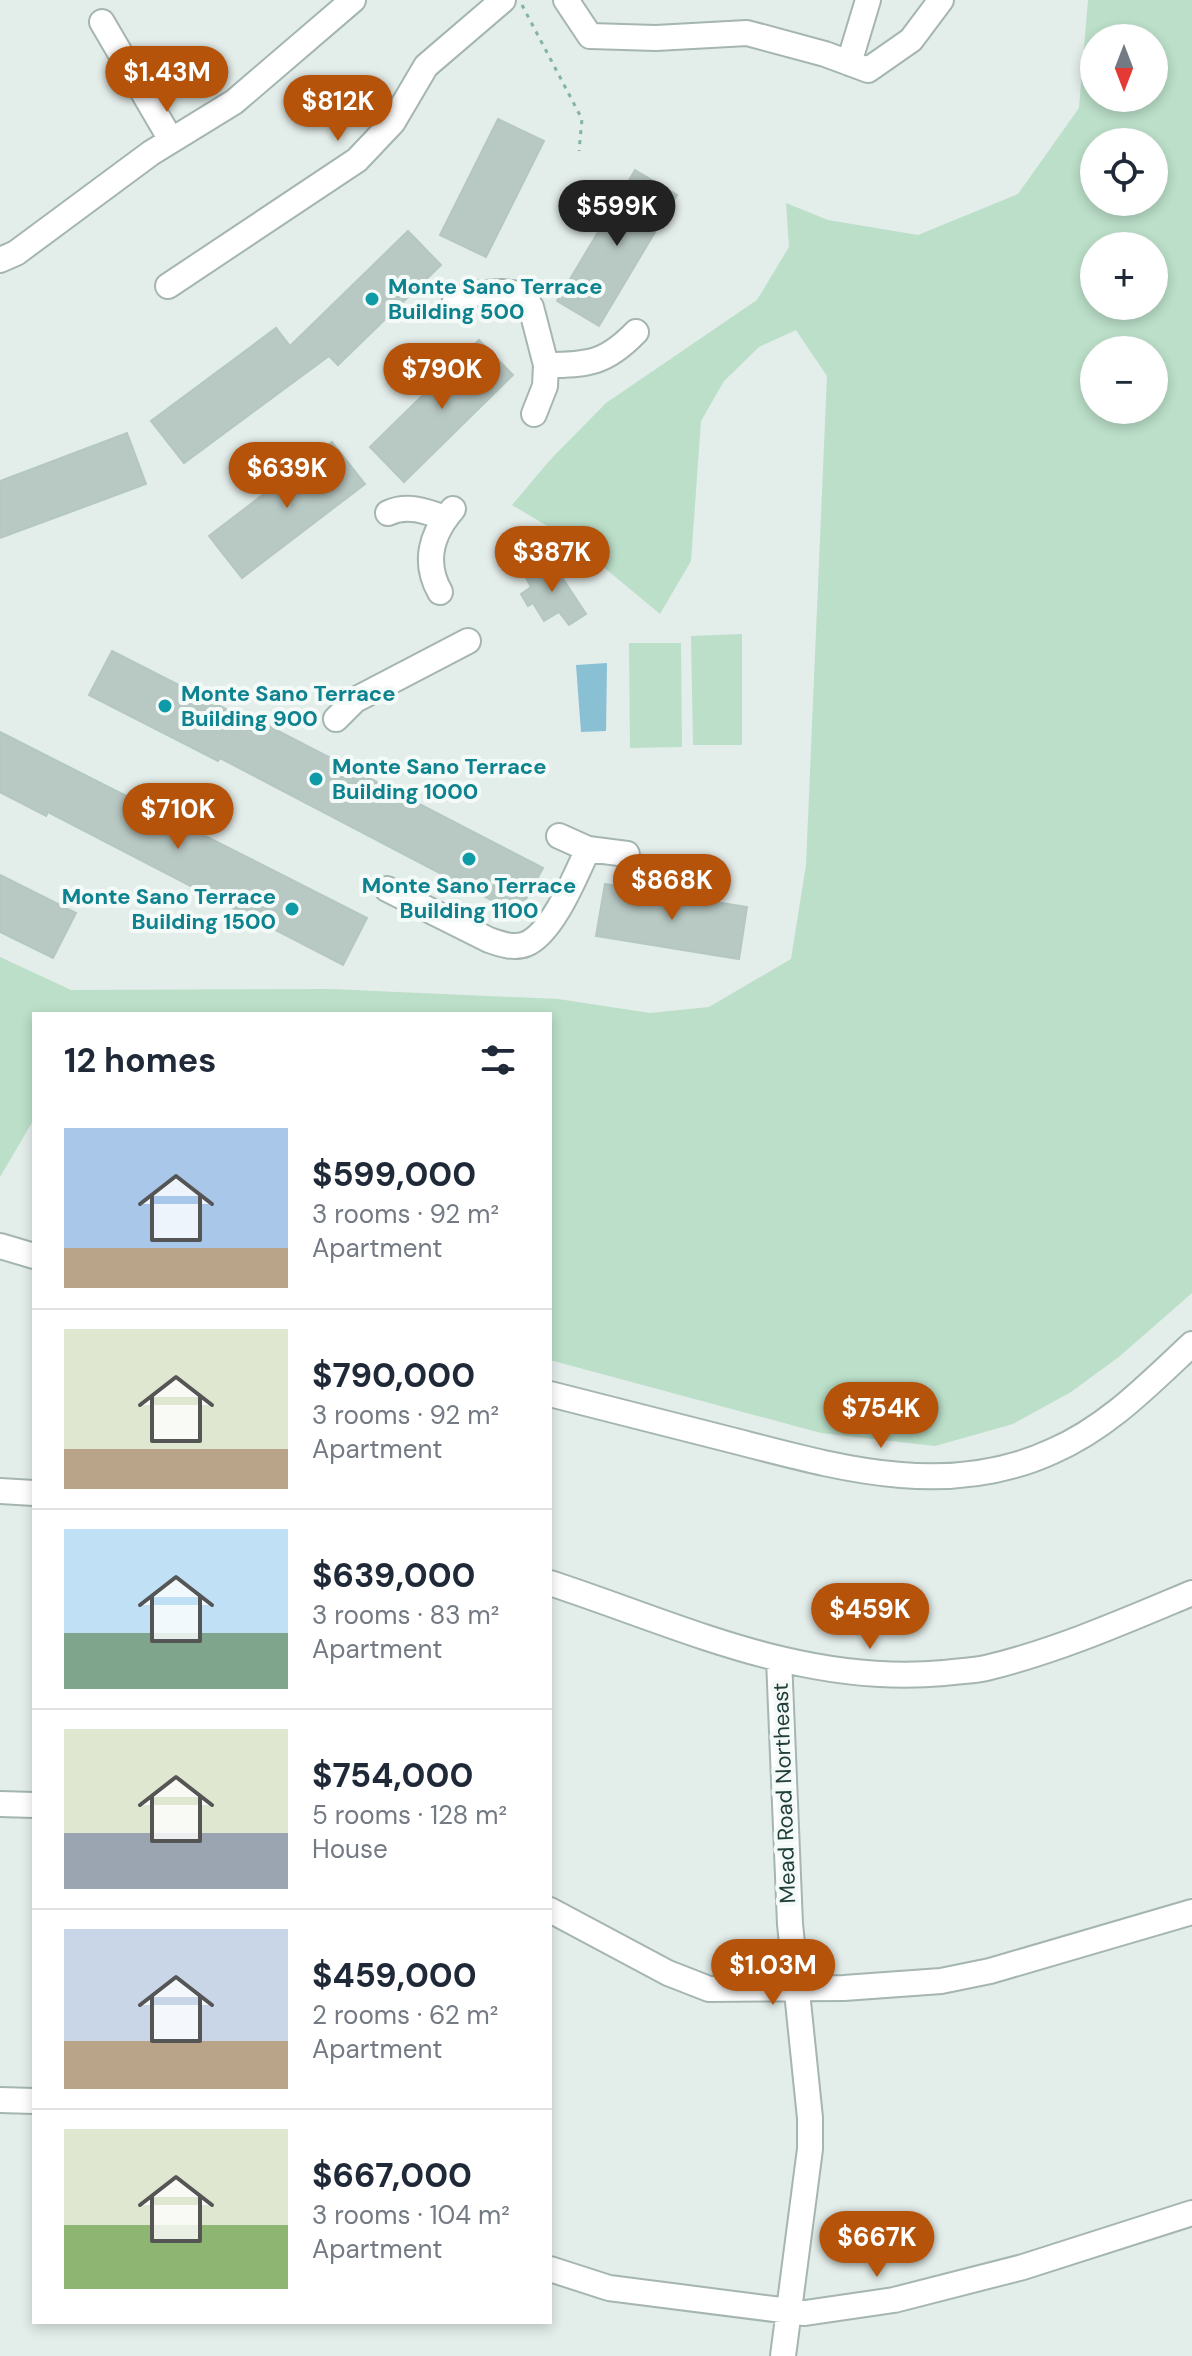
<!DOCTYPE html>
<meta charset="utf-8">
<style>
:root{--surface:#fff;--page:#f2f2f3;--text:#1f2937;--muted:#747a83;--line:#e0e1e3;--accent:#b45309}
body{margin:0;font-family:"DM Sans",sans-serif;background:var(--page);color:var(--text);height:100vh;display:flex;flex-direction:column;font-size:30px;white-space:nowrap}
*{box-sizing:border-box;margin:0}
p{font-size:26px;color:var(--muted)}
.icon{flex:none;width:44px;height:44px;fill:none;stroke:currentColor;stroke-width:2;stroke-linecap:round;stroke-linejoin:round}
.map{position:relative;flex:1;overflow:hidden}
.drawer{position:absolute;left:32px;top:1012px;width:520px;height:1312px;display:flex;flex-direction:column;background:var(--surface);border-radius:0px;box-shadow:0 4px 12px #0003}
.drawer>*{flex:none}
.needle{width:52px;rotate:180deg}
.tools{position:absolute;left:1080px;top:24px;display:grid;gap:16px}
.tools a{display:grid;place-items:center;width:88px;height:88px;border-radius:50%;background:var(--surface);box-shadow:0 4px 12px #0003;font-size:40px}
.price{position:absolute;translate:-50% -68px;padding:0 18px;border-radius:28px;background:var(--accent);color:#fff;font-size:26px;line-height:52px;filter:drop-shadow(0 2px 4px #0008)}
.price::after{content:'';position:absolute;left:50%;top:48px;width:24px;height:18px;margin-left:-12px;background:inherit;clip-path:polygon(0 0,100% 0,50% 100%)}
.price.selected{background:#222;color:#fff}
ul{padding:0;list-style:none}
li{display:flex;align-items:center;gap:24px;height:200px;padding:0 32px}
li+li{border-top:2px solid var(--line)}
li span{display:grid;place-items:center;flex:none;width:224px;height:160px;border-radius:0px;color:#555}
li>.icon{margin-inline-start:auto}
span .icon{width:96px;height:96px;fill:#fffc;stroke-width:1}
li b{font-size:34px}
h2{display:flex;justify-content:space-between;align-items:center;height:96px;padding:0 32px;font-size:34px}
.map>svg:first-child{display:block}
</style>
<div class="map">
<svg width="1192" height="2356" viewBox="0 0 1192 2356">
<rect width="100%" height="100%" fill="#e3edea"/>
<!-- green -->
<path fill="#bbdfc9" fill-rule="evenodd" d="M1088,0H1192V1293L1120,1356L1071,1392L1013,1424L935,1446L821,1433L550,1360V1014H34V1119L0,1177V957L71,990L330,989L558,999L650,1013L709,1007L791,959L806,865L827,376L796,330L759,347L724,381L701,421L691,561L660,614L571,540L512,505L551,459L606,403L757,300L789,247L786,203L828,220L918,235L1018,194L1079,108ZM1094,38H1154V98H1094ZM1094,142H1154V202H1094ZM1154,246V306H1094V246ZM1094,350H1154V410H1094Z
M742,634V745H693L691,636Z
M629,643H681L682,747L630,748Z"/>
<!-- water -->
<path fill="#89c0d4" d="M607,663L606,731L581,732L576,665Z"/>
<!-- building -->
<path fill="#b8c8c3" stroke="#b5c7c2" stroke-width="2" d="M498,119L544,141L486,257L440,235Z
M635,170L677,195L599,326L557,301Z
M408,231L441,265L338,365L329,356L184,463L151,421L276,328L290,346Z
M479,340L513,375L404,482L370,447Z
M127,433L146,484L0,538V481Z
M332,442L365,484L242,578L209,536Z
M550,559L586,614L569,625L559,612L544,621L533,603L528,606L521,594L531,587L525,576Z
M112,651L261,727L263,723L543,868L518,914L220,758L218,761L89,695Z
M0,732L367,918L343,965L48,812L46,816L0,792Z
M0,875L76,913L53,958L0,932Z
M605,884L747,907L739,959L596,936Z"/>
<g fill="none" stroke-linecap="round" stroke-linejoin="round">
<defs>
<path id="minor" d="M566,0L590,36L656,38L747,33L825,54L868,70L911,40L941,0
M102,22L171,140
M849,63L868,0
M0,260L16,253L151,153L234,102L353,0
M168,286L357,160L393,122L426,66L503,0
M454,304L470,294L502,292L519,294L531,307L546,365L545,386L534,414
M546,365C589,365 606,363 636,332
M388,513C407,504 426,511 445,518
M440,592C423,562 431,534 453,509
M336,719L355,700L468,641
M559,836L588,849L627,854
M387,889L489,940C501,944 514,949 526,944C553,933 576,874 588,849
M0,1246L34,1256
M550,1394C613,1410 676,1426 739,1442C843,1469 949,1499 1053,1451C1108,1427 1149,1384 1192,1344
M0,1491L34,1493
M550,1583C681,1626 802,1686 944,1673C958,1671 973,1671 986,1668C1057,1651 1125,1621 1192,1593
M779,1659L790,1924L810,2118V2149L783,2356
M0,1804L34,1805
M550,1910L668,1973L709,1989L844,1988L941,1981L990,1971L1192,1912
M0,2100L34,2101
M550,2269L609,2288L805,2313L894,2300L1023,2267L1192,2213"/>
</defs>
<!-- minor casing -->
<use href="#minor" stroke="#a5b5b2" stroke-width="28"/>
<!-- path -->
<path stroke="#82b2a8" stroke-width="3" stroke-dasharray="4 6" stroke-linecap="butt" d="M522,5L582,119L579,151"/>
<!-- minor -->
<use href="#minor" stroke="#fff" stroke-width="24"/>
</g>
<!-- markers -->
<g fill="#0f9aa8" stroke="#f4faf7" stroke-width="3">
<circle cx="372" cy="299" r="8"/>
<circle cx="165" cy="706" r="8"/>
<circle cx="316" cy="779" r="8"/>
<circle cx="469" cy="859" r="8"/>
<circle cx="292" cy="909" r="8"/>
</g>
<g text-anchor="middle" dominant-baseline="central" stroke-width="8" stroke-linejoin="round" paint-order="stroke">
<!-- culture labels -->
<g font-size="22" font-weight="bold" fill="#0d838f" stroke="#f4faf7" text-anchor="start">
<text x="388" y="286">Monte Sano Terrace<tspan x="388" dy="25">Building 500</tspan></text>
<text x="181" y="693">Monte Sano Terrace<tspan x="181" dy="25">Building 900</tspan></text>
<text x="332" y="766">Monte Sano Terrace<tspan x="332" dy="25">Building 1000</tspan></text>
<text x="469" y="885" text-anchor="middle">Monte Sano Terrace<tspan x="469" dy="25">Building 1100</tspan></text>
<text x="276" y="896" text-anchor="end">Monte Sano Terrace<tspan x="276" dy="25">Building 1500</tspan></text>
</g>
<!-- street labels -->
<g font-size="22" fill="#223f3b" stroke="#f4faf7">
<text transform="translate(784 1793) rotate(-92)">Mead Road Northeast</text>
</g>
</g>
</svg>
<div class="tools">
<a><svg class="needle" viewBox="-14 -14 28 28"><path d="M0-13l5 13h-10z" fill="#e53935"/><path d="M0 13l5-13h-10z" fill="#747a83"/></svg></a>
<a><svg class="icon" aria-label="locate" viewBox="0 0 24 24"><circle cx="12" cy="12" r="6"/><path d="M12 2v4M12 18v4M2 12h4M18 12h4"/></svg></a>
<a>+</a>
<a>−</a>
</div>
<b class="price" style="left:167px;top:114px">$1.43M</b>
<b class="price" style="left:338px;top:143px">$812K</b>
<b class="price selected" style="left:617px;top:248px">$599K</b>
<b class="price" style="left:442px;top:411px">$790K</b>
<b class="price" style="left:287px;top:510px">$639K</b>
<b class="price" style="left:552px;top:594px">$387K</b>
<b class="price" style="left:178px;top:851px">$710K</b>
<b class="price" style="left:672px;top:922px">$868K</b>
<b class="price" style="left:881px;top:1450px">$754K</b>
<b class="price" style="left:870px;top:1651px">$459K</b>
<b class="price" style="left:773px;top:2007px">$1.03M</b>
<b class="price" style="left:877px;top:2279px">$667K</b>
<section class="drawer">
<h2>12 homes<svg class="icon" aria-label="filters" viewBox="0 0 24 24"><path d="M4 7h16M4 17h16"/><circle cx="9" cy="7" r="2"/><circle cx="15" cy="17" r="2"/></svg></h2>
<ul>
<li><span style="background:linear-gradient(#a9c7e8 75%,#b9a48a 0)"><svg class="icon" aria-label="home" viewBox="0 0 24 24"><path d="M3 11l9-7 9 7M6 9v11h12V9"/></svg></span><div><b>$599,000</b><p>3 rooms · 92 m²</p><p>Apartment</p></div></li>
<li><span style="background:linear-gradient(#dfe7d0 75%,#b9a48a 0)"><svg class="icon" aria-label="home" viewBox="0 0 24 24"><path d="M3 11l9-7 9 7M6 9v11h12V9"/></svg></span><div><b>$790,000</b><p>3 rooms · 92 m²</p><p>Apartment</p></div></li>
<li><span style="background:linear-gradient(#bfe0f5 65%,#7fa58c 0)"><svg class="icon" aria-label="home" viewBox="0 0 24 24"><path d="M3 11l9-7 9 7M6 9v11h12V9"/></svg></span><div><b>$639,000</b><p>3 rooms · 83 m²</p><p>Apartment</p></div></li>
<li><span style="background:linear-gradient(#dfe7d0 65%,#9aa5b1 0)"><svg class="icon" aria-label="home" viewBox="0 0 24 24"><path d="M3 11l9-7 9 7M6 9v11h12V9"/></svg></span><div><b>$754,000</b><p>5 rooms · 128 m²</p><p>House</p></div></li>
<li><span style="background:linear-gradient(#c9d6e8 70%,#b9a48a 0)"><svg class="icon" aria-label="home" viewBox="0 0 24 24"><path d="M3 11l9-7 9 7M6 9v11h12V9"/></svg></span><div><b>$459,000</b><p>2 rooms · 62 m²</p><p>Apartment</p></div></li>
<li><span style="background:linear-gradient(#dfe7d0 60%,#8fb573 0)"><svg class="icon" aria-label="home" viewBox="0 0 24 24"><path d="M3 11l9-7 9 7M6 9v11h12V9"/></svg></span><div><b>$667,000</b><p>3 rooms · 104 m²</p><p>Apartment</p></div></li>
</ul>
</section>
</div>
